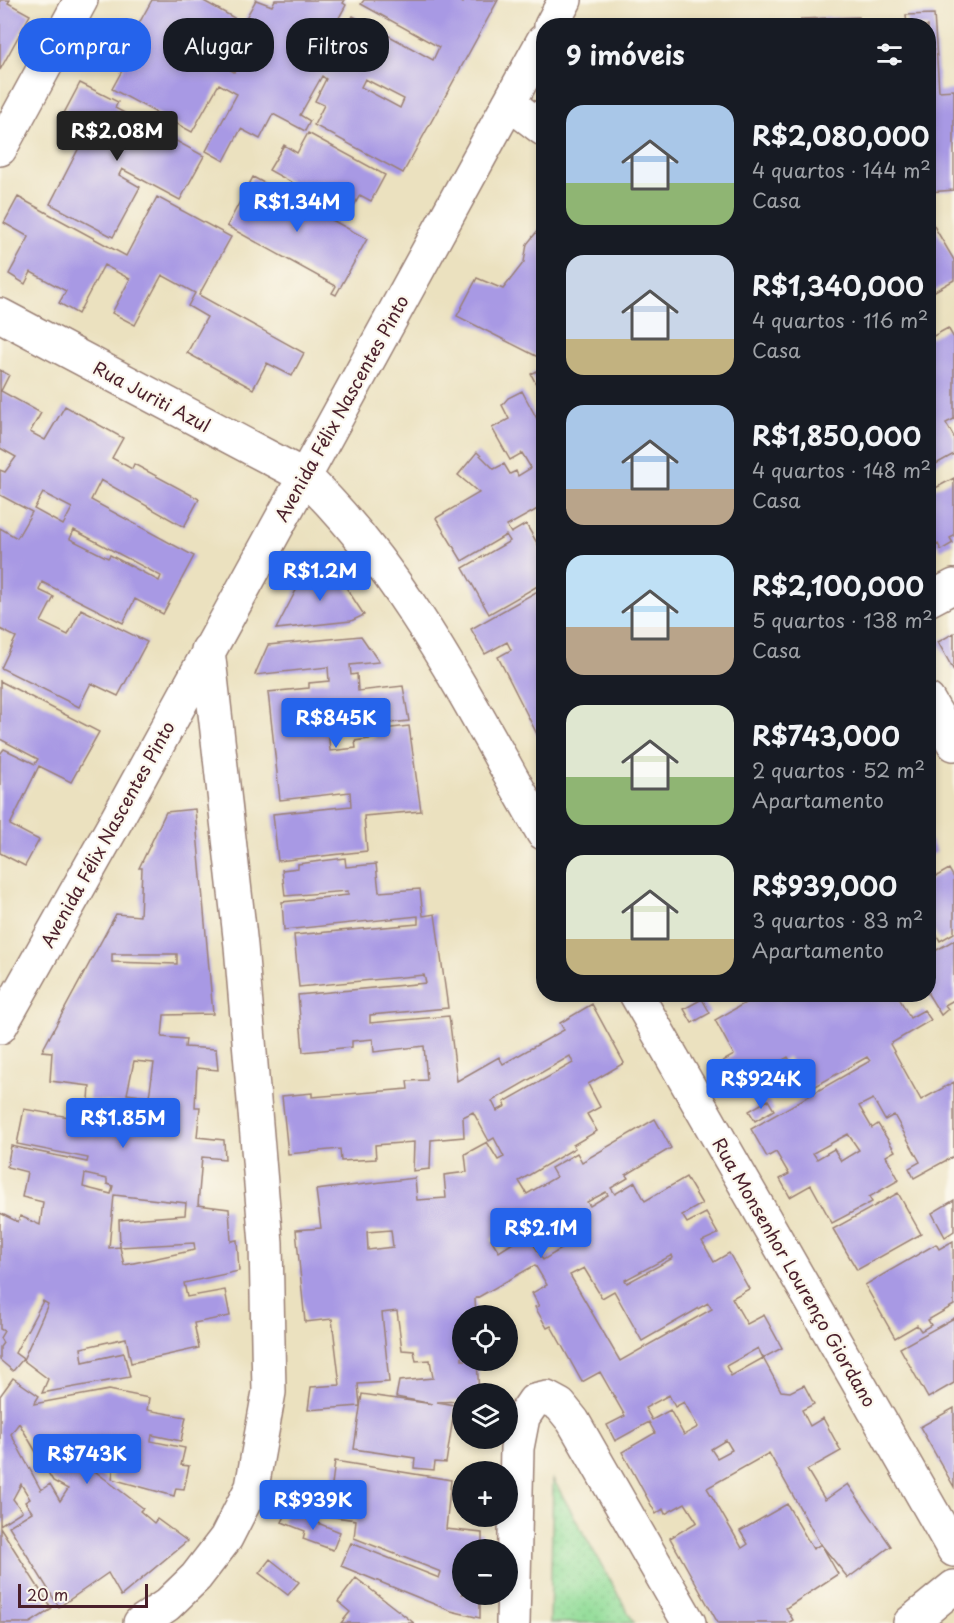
<!DOCTYPE html>
<html lang="pt">
<meta charset="utf-8">
<style>
:root{--surface:#171b24;--page:#20242c;--text:#f1f3f6;--muted:#9ea1a6;--accent:#2563eb}
body{margin:0;font-family:"Playpen Sans",sans-serif;background:var(--page);color:var(--text);height:100vh;display:flex;flex-direction:column;font-size:22px;white-space:nowrap}
*{box-sizing:border-box;margin:0}
p{font-size:20px;color:var(--muted)}
.icon{flex:none;width:33px;height:33px;fill:none;stroke:currentColor;stroke-width:2;stroke-linecap:round;stroke-linejoin:round}
.map{position:relative;flex:1;overflow:hidden}
.side{position:absolute;left:536px;top:18px;width:400px;height:984px;display:flex;flex-direction:column;background:var(--surface);border-radius:24px;box-shadow:0 3px 9px #0003}
.side>*{flex:none}
.top-card{position:absolute;left:18px;top:18px;width:428px;height:54px;display:flex;gap:12px}
.tools{position:absolute;left:452px;top:1305px;display:grid;gap:12px}
.tools a{display:grid;place-items:center;width:66px;height:66px;border-radius:50%;background:var(--surface);box-shadow:0 3px 9px #0003;font-size:30px}
.scale{position:absolute;left:18px;bottom:15px;width:130px;box-sizing:border-box;padding-left:6px;border:3px solid #4a1f2b;border-top:0;font-size:16px;line-height:21px;white-space:nowrap;color:#4a1f2b;-webkit-text-stroke:4px #fbf7ec;paint-order:stroke}
.price{position:absolute;translate:-50% -51px;padding:0 14px;border-radius:6px;background:var(--accent);color:#fff;font-size:20px;line-height:39px;filter:drop-shadow(0 2px 3px #0008)}
.price::after{content:'';position:absolute;left:50%;top:36px;width:18px;height:14px;margin-left:-9px;background:inherit;clip-path:polygon(0 0,100% 0,50% 100%)}
.price.selected{background:#222;color:#fff}
ul{padding:0;list-style:none}
li{display:flex;align-items:center;gap:18px;height:150px;padding:0 30px}
li span{display:grid;place-items:center;flex:none;width:168px;height:120px;border-radius:18px;color:#555}
li>.icon{margin-inline-start:auto}
span .icon{width:72px;height:72px;fill:#fffc;stroke-width:1}
li b{font-size:26px}
h2{display:flex;justify-content:space-between;align-items:center;height:72px;padding:0 30px;font-size:26px}
.pill{padding:0 21px;border-radius:24px;background:var(--surface);box-shadow:0 3px 9px #0003;font-size:21px;line-height:54px}
.pill.selected{background:var(--accent);color:#fff}
.map>svg:first-child{display:block}
</style>
<div class="map">
<svg width="954" height="1623" viewBox="0 0 954 1623">
<defs>
<pattern id="park-dots" width="8" height="8" patternUnits="userSpaceOnUse" patternTransform="scale(1.5)"><rect width="8" height="8" fill="#93dd99"/><path d="M2 2h.1M6 6h.1" fill="none" stroke="#80bd84" stroke-width="1.8" stroke-linecap="round"/></pattern>
</defs>
<rect width="100%" height="100%" fill="#fbf7ec"/>
<filter id="ink" filterUnits="userSpaceOnUse"><feTurbulence type="fractalNoise" baseFrequency=".0167" numOctaves="2"/><feDisplacementMap in="SourceGraphic" scale="12" xChannelSelector="R" yChannelSelector="G"/><feConvolveMatrix kernelMatrix="1 2 1 2 8 2 1 2 1" color-interpolation-filters="sRGB"/></filter>
<filter id="wash" filterUnits="userSpaceOnUse"><feTurbulence type="fractalNoise" baseFrequency=".008" numOctaves="4" result="noise"/><feDisplacementMap in="SourceGraphic" scale="24" xChannelSelector="R" yChannelSelector="G"/><feGaussianBlur stdDeviation="1.35" result="paint"/><feColorMatrix in="noise" values="0 0 0 0 0 0 0 0 0 0 0 0 0 0 0 0 0 1.4 0 .05"/><feComposite in="paint" operator="in"/></filter>
<g filter="url(#wash)">
<rect width="100%" height="100%" fill="#ebe1bf"/>
<!-- park -->
<path fill="url(#park-dots)" stroke="#6e7e62" stroke-width="1.5" d="M553,1479L634,1623H550Z"/>
<g id="blocks">
<!-- building -->
<path fill="#a899e4" fill-rule="evenodd" d="M0,0H10L8,3L30,15L0,70Z
M152,0H202L243,23L256,0L272,6L275,0H345L343,3L346,5L329,36L339,41L353,16L433,60L439,47L361,4L364,0H458L463,3L464,0H498L403,173L314,125L324,105L315,101L326,79L322,76L300,115L310,121L305,131L273,114L260,139L241,129L224,161L206,151L237,94L219,84L192,132L112,89L124,67L97,52L112,25L132,36ZM222,33L248,47L234,72L208,57ZM365,79L404,99L400,108L361,87Z
M934,14L939,91L954,90V190L928,192V26H907L906,15Z
M859,17V26H801V19Z
M766,21L767,26H732L731,23Z
M80,83L118,102L115,108L204,156L180,200L122,169L119,175L140,187L113,237L50,204L87,132L62,117Z
M308,133L385,175L371,201L360,195L349,214L269,170L284,145L297,153Z
M253,177L367,239L336,295L332,293L336,286L227,226Z
M18,197L126,256L157,197L231,237L199,295L304,353L292,376L267,363L253,389L187,353L207,317L188,306L195,293L162,275L135,325L112,313L130,279L104,265L78,314L59,303L66,291L31,272L25,284L9,274L29,237L4,223Z
M928,216L954,260V280L928,295Z
M543,224V355L540,358L457,316L477,278L503,289L524,262L527,244Z
M948,328L954,338V419L946,423L954,437V454L934,465L935,467L928,471V339Z
M543,368V398L531,374Z
M0,370L9,375L1,391L41,413L30,432L45,440L65,406L123,438L112,458L132,469L134,464L199,499L184,527L101,480L91,500L194,556L163,614L135,599L123,623L42,582L39,590L54,597L41,622L68,635L81,609L147,642L118,696L91,683L79,707L1,668L16,637L0,629V528L17,538L32,512L0,495V470L5,472L16,457L0,448ZM43,493L72,508L63,525L34,509ZM74,530L161,576L159,581L110,555L108,558L70,539Z
M522,391L543,430V506L507,526L511,533L526,524L543,553V579L539,581L541,584L489,614L463,568L510,541L506,535L462,561L436,518L479,493L458,475L477,452L494,469L504,464L510,474L516,471L518,476L531,468L522,453L510,460L492,428L509,419L502,405L508,398Z
M954,478V536L950,538L953,543L941,550L938,544L929,548L933,555L928,557V492Z
M314,567L342,581L364,615L351,621L276,629L305,573Z
M543,588V746L498,657L511,650L507,642L485,654L471,629Z
M954,633V671L938,642Z
M361,636L379,662L350,665L351,675L357,674L358,691L403,686L409,721L328,729L330,751L356,748L355,741L375,738L374,730L409,726L421,811L364,816L367,851L278,861L273,814L351,806L350,792L280,800L268,692L309,688V683L329,681L328,667L255,675L256,672L268,645Z
M0,681L99,732L71,782L39,766L10,825L39,840L25,866L0,853V754L4,749L35,764L38,759L0,739Z
M195,809L213,1014L164,1015L162,1037L186,1039L185,1047L216,1049L218,1070L197,1068L195,1107H200L197,1137L224,1140L225,1159L202,1157L198,1205L229,1209L231,1241L237,1240L239,1271L184,1283L187,1297L225,1290L230,1316L194,1323L199,1348L131,1363L126,1338L81,1348L83,1362L124,1353L130,1377L42,1393L48,1379L23,1360L48,1304L43,1301L15,1353L23,1359L13,1371L0,1360V1347L3,1343L0,1338L4,1331L0,1329V1213L18,1222L20,1216L40,1225L43,1202L22,1197L27,1172L7,1167L11,1146L87,1162L88,1158L17,1144L24,1109L120,1126L124,1104L89,1100L90,1086L50,1081L52,1052L42,1051L116,914L140,916L142,868H139L166,812ZM112,954H177V964L112,962ZM134,1061L154,1063L149,1097L127,1094ZM85,1174L107,1179V1184L113,1186L111,1194L83,1187ZM114,1195L186,1203L185,1215L119,1220L120,1247L194,1243L195,1250L124,1265L120,1247L109,1248Z
M928,837L937,852L928,857Z
M345,858L346,867L376,864L379,892L420,889L423,916L435,914L448,1008L370,1015V1023L449,1016L457,1081L499,1057L503,1064L564,1030L560,1023L592,1004L624,1063L588,1084L600,1107L587,1114L597,1131L573,1145L575,1148L519,1181L527,1194L556,1177L551,1168L577,1153L582,1162L655,1119L671,1148L626,1175L628,1178L611,1188L615,1194L635,1182L645,1201L686,1177L702,1204L682,1215L687,1223L706,1213L718,1234L702,1241L714,1262L729,1253L749,1289L732,1298L747,1324L764,1315L782,1348L763,1358L758,1348L726,1366L731,1376L763,1358L781,1391L790,1392L804,1385L814,1404L802,1410L810,1426L823,1418L841,1451L807,1470L825,1500L848,1484L891,1546L848,1578L819,1542L769,1453L707,1488L742,1548L748,1544L740,1531L787,1504L813,1549L821,1544L838,1574L786,1608L793,1620L788,1623H718L670,1538L697,1522L685,1503L665,1514L663,1509L656,1514L622,1452L655,1433L649,1422L615,1441L607,1425L625,1416L600,1372L582,1382L551,1326L547,1328L535,1307L539,1306L532,1293L547,1285L535,1265L475,1299L476,1316H462V1360H477L479,1394H462V1401L437,1402L455,1405L446,1463L435,1462L434,1470L414,1468L415,1458L354,1449L362,1394L433,1404L396,1397L399,1381L433,1378L430,1360L416,1361L414,1351L402,1350L397,1311L382,1313L389,1382L358,1384L360,1406L308,1410L311,1387L340,1385L332,1319L305,1322L296,1230L321,1228L316,1190L415,1178L417,1200L446,1198L444,1175L467,1172L465,1154L487,1142L498,1160L504,1157L494,1138L489,1141L473,1112L463,1117L464,1137L431,1140L430,1169L413,1171L414,1142L375,1145L376,1159L341,1161L340,1149L288,1154L282,1096L312,1093V1097L408,1089L407,1081L427,1080L424,1046L374,1052L373,1039L352,1041V1047L303,1052L298,995L426,983L424,975L299,987L294,935L418,924V916L284,930L282,902L348,895V891L285,896L282,870L298,868V864ZM570,1056L573,1063L504,1102L506,1106L497,1111L492,1101ZM606,1192L608,1195L590,1206L587,1202ZM550,1225L563,1248L543,1260L529,1237ZM391,1230L393,1247L368,1250L367,1232ZM501,1233L503,1236L507,1233L513,1243L499,1252L491,1239ZM672,1255L673,1258L627,1283L625,1280ZM584,1268L602,1298L614,1291L642,1341L708,1303L712,1309L620,1361L570,1275ZM669,1395L675,1407L684,1402L698,1427L684,1435L670,1410L652,1420L645,1408ZM726,1440L732,1450L717,1458L711,1449Z
M949,869L954,878V933L940,941L933,929L928,931V881Z
M954,940V1000L945,1005L948,1009L941,1015L928,994V955Z
M761,994H897L910,1018L924,1010L931,1020L890,1044L921,1100L954,1082V1156L914,1178L909,1168L920,1162L894,1115L885,1120L873,1099L859,1106L872,1128L878,1124L895,1151L886,1156L899,1180L869,1197L872,1202L832,1223L811,1185L790,1197L780,1179L789,1174L776,1152L767,1157L751,1129L870,1061L867,1057L807,1091L788,1057L730,1090L716,1065L734,1055L715,1020ZM848,1134L859,1150L841,1161L834,1149L817,1159L813,1153Z
M702,999L710,1013L692,1023L684,1009Z
M768,1100L774,1110L755,1121L749,1111Z
M898,1193L921,1234L857,1270L833,1229Z
M954,1200V1231L945,1237L932,1213Z
M953,1241L954,1305L928,1320L931,1325L921,1331L917,1325L895,1338L865,1285L936,1244L939,1249Z
M954,1318V1383L928,1398L900,1348Z
M13,1378L39,1396L34,1404L109,1390L149,1398L147,1410L186,1417L181,1441L152,1435L151,1441L185,1448L181,1465L189,1466L184,1489L176,1488L174,1496L112,1479L115,1457L104,1454L101,1465L98,1464L96,1472L143,1508L140,1511L154,1523L157,1519L187,1541L121,1596L108,1573L59,1607L9,1526L32,1512L25,1502L30,1499L21,1484L13,1499L22,1511L0,1525V1396ZM19,1423L53,1481L68,1489L60,1501L50,1484L41,1490L11,1434Z
M954,1408V1487L920,1427Z
M335,1461L451,1480L446,1529L482,1533V1550H462V1594H480V1618L451,1611L341,1566L351,1543L439,1578L441,1572L354,1538L356,1520L328,1516Z
M288,1511L340,1532L333,1550L303,1539L305,1531L282,1522Z
M0,1527L52,1609L30,1623H0Z
M270,1559L299,1582L288,1595L259,1573Z
M356,1578L414,1623H341L350,1612L338,1602Z"/>
</g>
</g>
<g filter="url(#ink)">
<use href="#blocks" fill-opacity="0" stroke="#9a8075" stroke-width="1.5"/>
<g fill="none" stroke-linecap="round" stroke-linejoin="round">
<defs>
<path id="street" d="M551,26L565,0
M509,103L543,129
M0,149L81,0
M0,315L304,476C409,577 471,708 543,833
M928,600L954,586
M928,700L954,744
M636,994L954,1550
M0,1027L116,821L543,41
M140,1623L167,1605L196,1577L226,1538L252,1487L269,1392L266,1243L241,946L208,650
M513,1623L517,1448L523,1417L534,1401L547,1398L560,1405L573,1421L689,1623
M910,1623L954,1587"/>
</defs>
<!-- street casing -->
<use href="#street" stroke="#9a8075" stroke-width="36"/>
<!-- street -->
<use href="#street" stroke="#fff" stroke-width="33"/>
</g>
</g>
<g text-anchor="middle" dominant-baseline="central" stroke-width="4.5" stroke-linejoin="round" paint-order="stroke">
<!-- street labels -->
<g font-size="18" fill="#4a1f2b" stroke="#fbf7ec">
<text transform="translate(152 396) rotate(28)">Rua Juriti Azul</text>
<text transform="translate(341 408) rotate(-61)">Avenida Félix Nascentes Pinto</text>
<text transform="translate(107 834) rotate(-61)">Avenida Félix Nascentes Pinto</text>
<text transform="translate(795 1272) rotate(60)">Rua Monsenhor Lourenço Giordano</text>
</g>
</g>
</svg>
<div class="tools">
<a><svg class="icon" aria-label="locate" viewBox="0 0 24 24"><circle cx="12" cy="12" r="6"/><path d="M12 2v4M12 18v4M2 12h4M18 12h4"/></svg></a>
<a><svg class="icon" aria-label="layers" viewBox="0 0 24 24"><path d="M12 4l9 5-9 5-9-5zM3 14l9 5 9-5"/></svg></a>
<a>+</a>
<a>−</a>
</div>
<div class="scale">20 m</div>
<b class="price selected" style="left:117px;top:162px">R$2.08M</b>
<b class="price" style="left:297px;top:233px">R$1.34M</b>
<b class="price" style="left:320px;top:602px">R$1.2M</b>
<b class="price" style="left:336px;top:749px">R$845K</b>
<b class="price" style="left:761px;top:1110px">R$924K</b>
<b class="price" style="left:123px;top:1149px">R$1.85M</b>
<b class="price" style="left:541px;top:1259px">R$2.1M</b>
<b class="price" style="left:87px;top:1485px">R$743K</b>
<b class="price" style="left:313px;top:1531px">R$939K</b>
<div class="top-card">
<a class="pill selected">Comprar</a>
<a class="pill">Alugar</a>
<a class="pill">Filtros</a>
</div>
<section class="side">
<h2>9 imóveis<svg class="icon" aria-label="filters" viewBox="0 0 24 24"><path d="M4 7h16M4 17h16"/><circle cx="9" cy="7" r="2"/><circle cx="15" cy="17" r="2"/></svg></h2>
<ul>
<li><span style="background:linear-gradient(#a9c7e8 65%,#8fb573 0)"><svg class="icon" aria-label="home" viewBox="0 0 24 24"><path d="M3 11l9-7 9 7M6 9v11h12V9"/></svg></span><div><b>R$2,080,000</b><p>4 quartos · 144 m²</p><p>Casa</p></div></li>
<li><span style="background:linear-gradient(#c9d6e8 70%,#c2b280 0)"><svg class="icon" aria-label="home" viewBox="0 0 24 24"><path d="M3 11l9-7 9 7M6 9v11h12V9"/></svg></span><div><b>R$1,340,000</b><p>4 quartos · 116 m²</p><p>Casa</p></div></li>
<li><span style="background:linear-gradient(#a9c7e8 70%,#b9a48a 0)"><svg class="icon" aria-label="home" viewBox="0 0 24 24"><path d="M3 11l9-7 9 7M6 9v11h12V9"/></svg></span><div><b>R$1,850,000</b><p>4 quartos · 148 m²</p><p>Casa</p></div></li>
<li><span style="background:linear-gradient(#bfe0f5 60%,#b9a48a 0)"><svg class="icon" aria-label="home" viewBox="0 0 24 24"><path d="M3 11l9-7 9 7M6 9v11h12V9"/></svg></span><div><b>R$2,100,000</b><p>5 quartos · 138 m²</p><p>Casa</p></div></li>
<li><span style="background:linear-gradient(#dfe7d0 60%,#8fb573 0)"><svg class="icon" aria-label="home" viewBox="0 0 24 24"><path d="M3 11l9-7 9 7M6 9v11h12V9"/></svg></span><div><b>R$743,000</b><p>2 quartos · 52 m²</p><p>Apartamento</p></div></li>
<li><span style="background:linear-gradient(#dfe7d0 70%,#c2b280 0)"><svg class="icon" aria-label="home" viewBox="0 0 24 24"><path d="M3 11l9-7 9 7M6 9v11h12V9"/></svg></span><div><b>R$939,000</b><p>3 quartos · 83 m²</p><p>Apartamento</p></div></li>
</ul>
</section>
</div>
